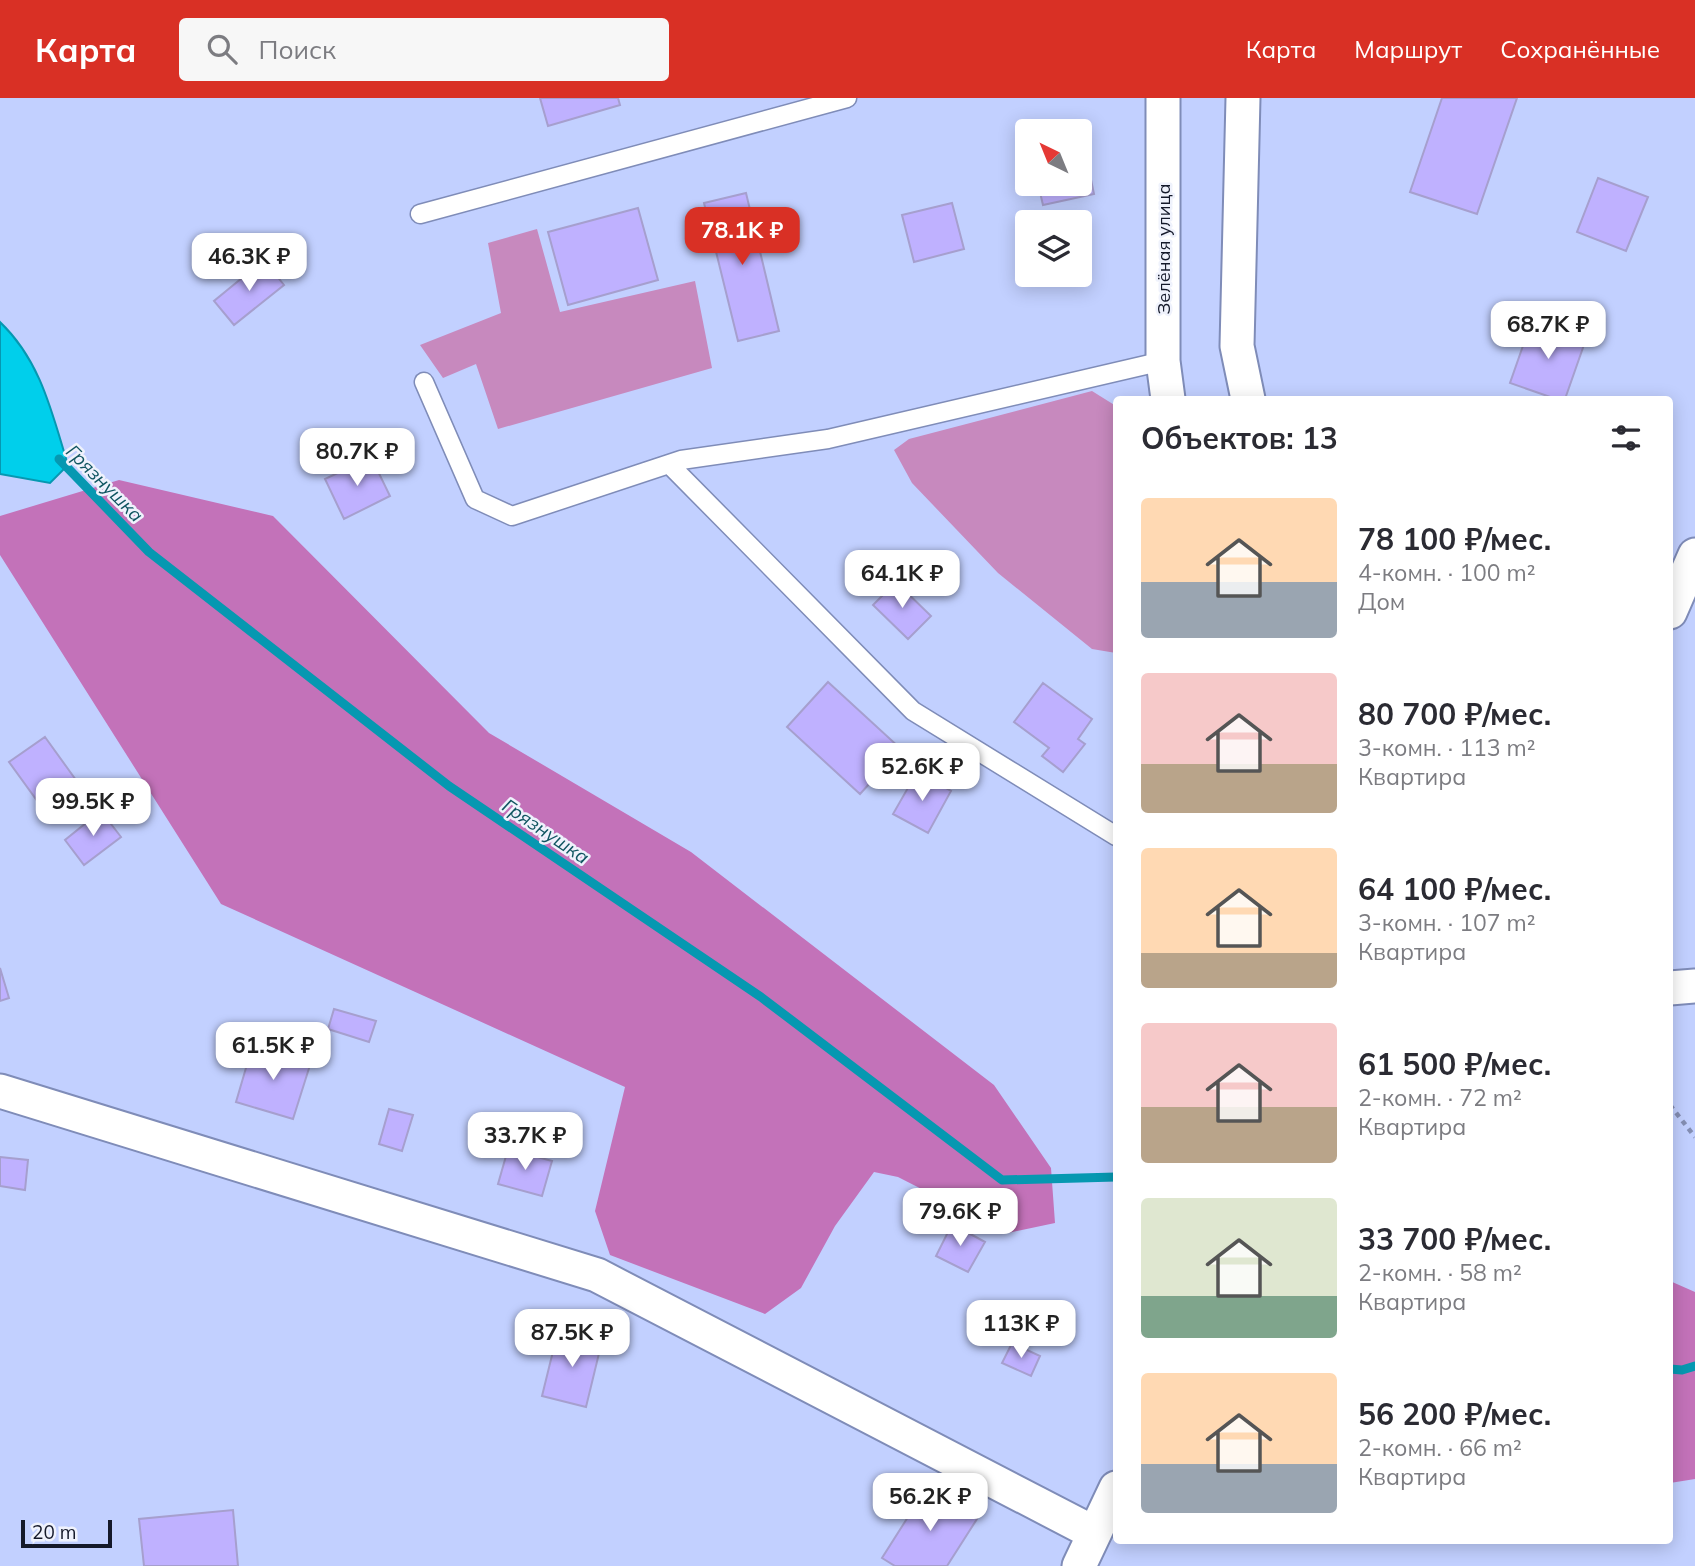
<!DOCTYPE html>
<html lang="ru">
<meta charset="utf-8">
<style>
:root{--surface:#fff;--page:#f7f7f7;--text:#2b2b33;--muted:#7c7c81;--accent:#d93025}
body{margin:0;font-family:Mulish,sans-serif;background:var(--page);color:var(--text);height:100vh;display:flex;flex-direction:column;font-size:26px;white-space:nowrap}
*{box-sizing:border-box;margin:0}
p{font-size:23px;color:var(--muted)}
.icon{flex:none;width:38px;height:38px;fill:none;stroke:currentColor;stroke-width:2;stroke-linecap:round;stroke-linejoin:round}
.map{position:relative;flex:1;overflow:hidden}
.sheet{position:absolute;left:1113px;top:298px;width:560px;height:1148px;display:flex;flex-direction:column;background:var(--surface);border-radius:7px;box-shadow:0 4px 18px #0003}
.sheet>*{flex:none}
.needle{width:46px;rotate:317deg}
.buttons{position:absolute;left:1015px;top:21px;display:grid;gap:14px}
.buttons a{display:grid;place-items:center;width:77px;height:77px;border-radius:7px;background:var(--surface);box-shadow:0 4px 18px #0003;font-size:35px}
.scale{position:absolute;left:21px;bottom:18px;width:91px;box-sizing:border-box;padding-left:7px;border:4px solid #14192a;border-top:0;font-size:19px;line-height:24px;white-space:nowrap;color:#14192a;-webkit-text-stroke:5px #eff2fc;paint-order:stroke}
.price{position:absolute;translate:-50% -60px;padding:0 16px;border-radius:14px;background:#fff;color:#222;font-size:23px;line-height:46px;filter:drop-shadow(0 2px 4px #0008)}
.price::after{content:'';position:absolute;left:50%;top:42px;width:21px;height:16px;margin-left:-10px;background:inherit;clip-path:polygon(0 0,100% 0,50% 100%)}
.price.current{background:var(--accent);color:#fff}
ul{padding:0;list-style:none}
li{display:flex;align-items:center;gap:21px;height:175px;padding:0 28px}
li span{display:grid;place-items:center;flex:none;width:196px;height:140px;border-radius:7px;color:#555}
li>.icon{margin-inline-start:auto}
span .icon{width:84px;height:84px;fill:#fffc;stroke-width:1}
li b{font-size:30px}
h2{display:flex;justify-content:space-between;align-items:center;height:84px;padding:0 28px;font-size:30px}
header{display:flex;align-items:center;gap:42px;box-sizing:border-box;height:98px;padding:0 35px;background:var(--accent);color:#fff}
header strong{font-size:33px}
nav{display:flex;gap:38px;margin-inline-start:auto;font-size:24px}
.search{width:490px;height:63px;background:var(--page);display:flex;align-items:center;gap:18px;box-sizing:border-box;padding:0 24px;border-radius:7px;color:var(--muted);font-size:26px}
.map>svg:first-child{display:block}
</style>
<header>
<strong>Карта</strong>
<div class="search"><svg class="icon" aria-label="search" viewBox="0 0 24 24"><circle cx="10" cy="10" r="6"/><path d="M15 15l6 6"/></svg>Поиск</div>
<nav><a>Карта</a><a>Маршрут</a><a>Сохранённые</a></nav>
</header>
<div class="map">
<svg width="1695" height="1468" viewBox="0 0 1695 1468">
<rect width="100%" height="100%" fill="#c2d0ff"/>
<!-- green -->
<path fill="#c789be" d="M537,131L560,214L695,183L712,270L498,331L476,266L443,280L420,247L501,215L488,145Z
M1092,293L1116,308V555L1092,551L998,475L912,385L894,352L909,341Z"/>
<!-- forest -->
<path fill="#c372b9" d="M119,382L273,418L489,635L691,754L994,987L1051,1070L1055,1125L1008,1135L898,1079L874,1074L835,1128L801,1190L765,1216L610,1157L595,1113L625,989L221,806L0,457V418Z
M1670,1183L1695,1194V1381L1670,1385Z"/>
<!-- water -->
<path fill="#00cfeb" stroke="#0698b1" stroke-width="2" d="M0,224C41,263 52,315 68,367L50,385L0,376Z"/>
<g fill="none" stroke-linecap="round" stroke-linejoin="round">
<!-- stream -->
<path stroke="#0698b1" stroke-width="9" d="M59,361L149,454L449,688L761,899L1002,1082L1116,1079
M1670,1271L1682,1272L1695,1268"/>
</g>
<!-- building -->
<path fill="#bfb1ff" stroke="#a69fce" stroke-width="2" d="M540,0H618L620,7L548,28Z
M1442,0H1517L1477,116L1410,94Z
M1079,25L1094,96L1043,107L1038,86H1080V33H1042Z
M1598,80L1648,99L1626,153L1577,134Z
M746,95L779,233L738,243L704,105Z
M952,105L964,151L914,164L902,117Z
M638,110L658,182L568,207L548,134Z
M264,162L284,187L234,227L214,203Z
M1532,222L1586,241L1565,301H1556L1510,285Z
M371,359L390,398L344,421L325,381Z
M896,484L931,518L908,541L873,507Z
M828,584L901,651L860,696L787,629Z
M1043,585L1092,621L1078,641L1085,646L1063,674L1042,658L1049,650L1014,624Z
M45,639L81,689L46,715L9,664Z
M917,674L951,693L928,735L893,716Z
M101,713L121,739L84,767L65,742Z
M0,870L9,900L0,903Z
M334,911L376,923L369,944L328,931Z
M253,946L311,964L293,1021L236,1004Z
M389,1011L413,1017L402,1053L379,1046Z
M508,1051L552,1063L542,1098L498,1086Z
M0,1059L28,1062L25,1092L0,1088Z
M952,1126L985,1144L968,1174L936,1158Z
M558,1233L602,1243L586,1309L542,1298Z
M1012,1245L1040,1258L1031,1278L1002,1265Z
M927,1389L977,1421L947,1468H895L882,1460Z
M233,1412L238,1468H144L139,1421Z"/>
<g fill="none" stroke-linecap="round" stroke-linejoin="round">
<defs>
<path id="lane" d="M420,116L847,0
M424,284L475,401L512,418L681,362L828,341L1163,263
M669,366L913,613L1116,738"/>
<path id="street" d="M1163,0V263L1168,301
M1243,0L1237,248L1248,301
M1670,514L1695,457
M1670,890L1695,888
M0,993L597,1177L1094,1435
M1079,1468L1116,1390"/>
</defs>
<!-- lane casing -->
<use href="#lane" stroke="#7f8cb8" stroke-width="21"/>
<!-- street casing -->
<use href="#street" stroke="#7f8cb8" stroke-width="37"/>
<!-- path -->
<path stroke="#848eb3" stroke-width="4.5" stroke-dasharray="5 5" stroke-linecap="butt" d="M1670,1007L1695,1039"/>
<!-- lane -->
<use href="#lane" stroke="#fff" stroke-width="18"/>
<!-- street -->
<use href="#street" stroke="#fff" stroke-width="33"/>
</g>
<g text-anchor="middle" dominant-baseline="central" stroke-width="5" stroke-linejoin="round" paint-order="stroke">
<!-- street labels -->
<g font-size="18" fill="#14192a" stroke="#eff2fc">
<text transform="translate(1163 151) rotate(-90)">Зелёная улица</text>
</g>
<!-- water labels -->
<g font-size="19" font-style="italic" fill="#105561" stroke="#eff2fc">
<text transform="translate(105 385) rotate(45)">Грязнушка</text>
<text transform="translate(546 733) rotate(34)">Грязнушка</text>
</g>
</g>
</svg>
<div class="buttons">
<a><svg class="needle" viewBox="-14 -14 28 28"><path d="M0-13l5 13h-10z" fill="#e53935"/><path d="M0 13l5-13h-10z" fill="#7c7c81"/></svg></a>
<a><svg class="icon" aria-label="layers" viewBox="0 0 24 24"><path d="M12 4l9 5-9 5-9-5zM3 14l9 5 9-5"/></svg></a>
</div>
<div class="scale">20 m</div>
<b class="price current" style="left:742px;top:169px">78.1K ₽</b>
<b class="price" style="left:249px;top:195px">46.3K ₽</b>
<b class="price" style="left:1548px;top:263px">68.7K ₽</b>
<b class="price" style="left:357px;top:390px">80.7K ₽</b>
<b class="price" style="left:902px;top:512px">64.1K ₽</b>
<b class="price" style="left:922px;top:705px">52.6K ₽</b>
<b class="price" style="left:93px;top:740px">99.5K ₽</b>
<b class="price" style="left:273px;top:984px">61.5K ₽</b>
<b class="price" style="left:525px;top:1074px">33.7K ₽</b>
<b class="price" style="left:960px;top:1150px">79.6K ₽</b>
<b class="price" style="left:1021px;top:1262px">113K ₽</b>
<b class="price" style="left:572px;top:1271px">87.5K ₽</b>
<b class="price" style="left:930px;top:1435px">56.2K ₽</b>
<section class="sheet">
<h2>Объектов: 13<svg class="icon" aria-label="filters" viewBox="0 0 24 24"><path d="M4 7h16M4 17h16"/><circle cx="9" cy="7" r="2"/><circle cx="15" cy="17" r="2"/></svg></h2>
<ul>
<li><span style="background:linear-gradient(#ffd9b3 60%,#9aa5b1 0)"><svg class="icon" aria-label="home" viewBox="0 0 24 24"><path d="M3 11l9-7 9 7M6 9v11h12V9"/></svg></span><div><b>78 100 ₽/мес.</b><p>4-комн. · 100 m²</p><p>Дом</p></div></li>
<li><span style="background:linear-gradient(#f6c9c9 65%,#b9a48a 0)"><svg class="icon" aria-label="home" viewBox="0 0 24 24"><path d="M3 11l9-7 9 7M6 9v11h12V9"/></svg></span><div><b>80 700 ₽/мес.</b><p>3-комн. · 113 m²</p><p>Квартира</p></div></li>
<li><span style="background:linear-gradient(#ffd9b3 75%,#b9a48a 0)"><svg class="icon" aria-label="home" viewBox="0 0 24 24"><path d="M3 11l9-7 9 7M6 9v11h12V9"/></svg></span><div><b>64 100 ₽/мес.</b><p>3-комн. · 107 m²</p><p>Квартира</p></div></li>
<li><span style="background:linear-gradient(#f6c9c9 60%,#b9a48a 0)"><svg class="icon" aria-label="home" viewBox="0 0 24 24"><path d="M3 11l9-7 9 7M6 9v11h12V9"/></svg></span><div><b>61 500 ₽/мес.</b><p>2-комн. · 72 m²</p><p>Квартира</p></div></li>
<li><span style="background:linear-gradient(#dfe7d0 70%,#7fa58c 0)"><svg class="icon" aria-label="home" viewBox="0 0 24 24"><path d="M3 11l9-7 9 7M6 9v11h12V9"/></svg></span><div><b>33 700 ₽/мес.</b><p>2-комн. · 58 m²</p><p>Квартира</p></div></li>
<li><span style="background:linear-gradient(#ffd9b3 65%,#9aa5b1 0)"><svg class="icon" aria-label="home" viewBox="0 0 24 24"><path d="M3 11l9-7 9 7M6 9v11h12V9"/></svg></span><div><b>56 200 ₽/мес.</b><p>2-комн. · 66 m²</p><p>Квартира</p></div></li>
</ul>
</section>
</div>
